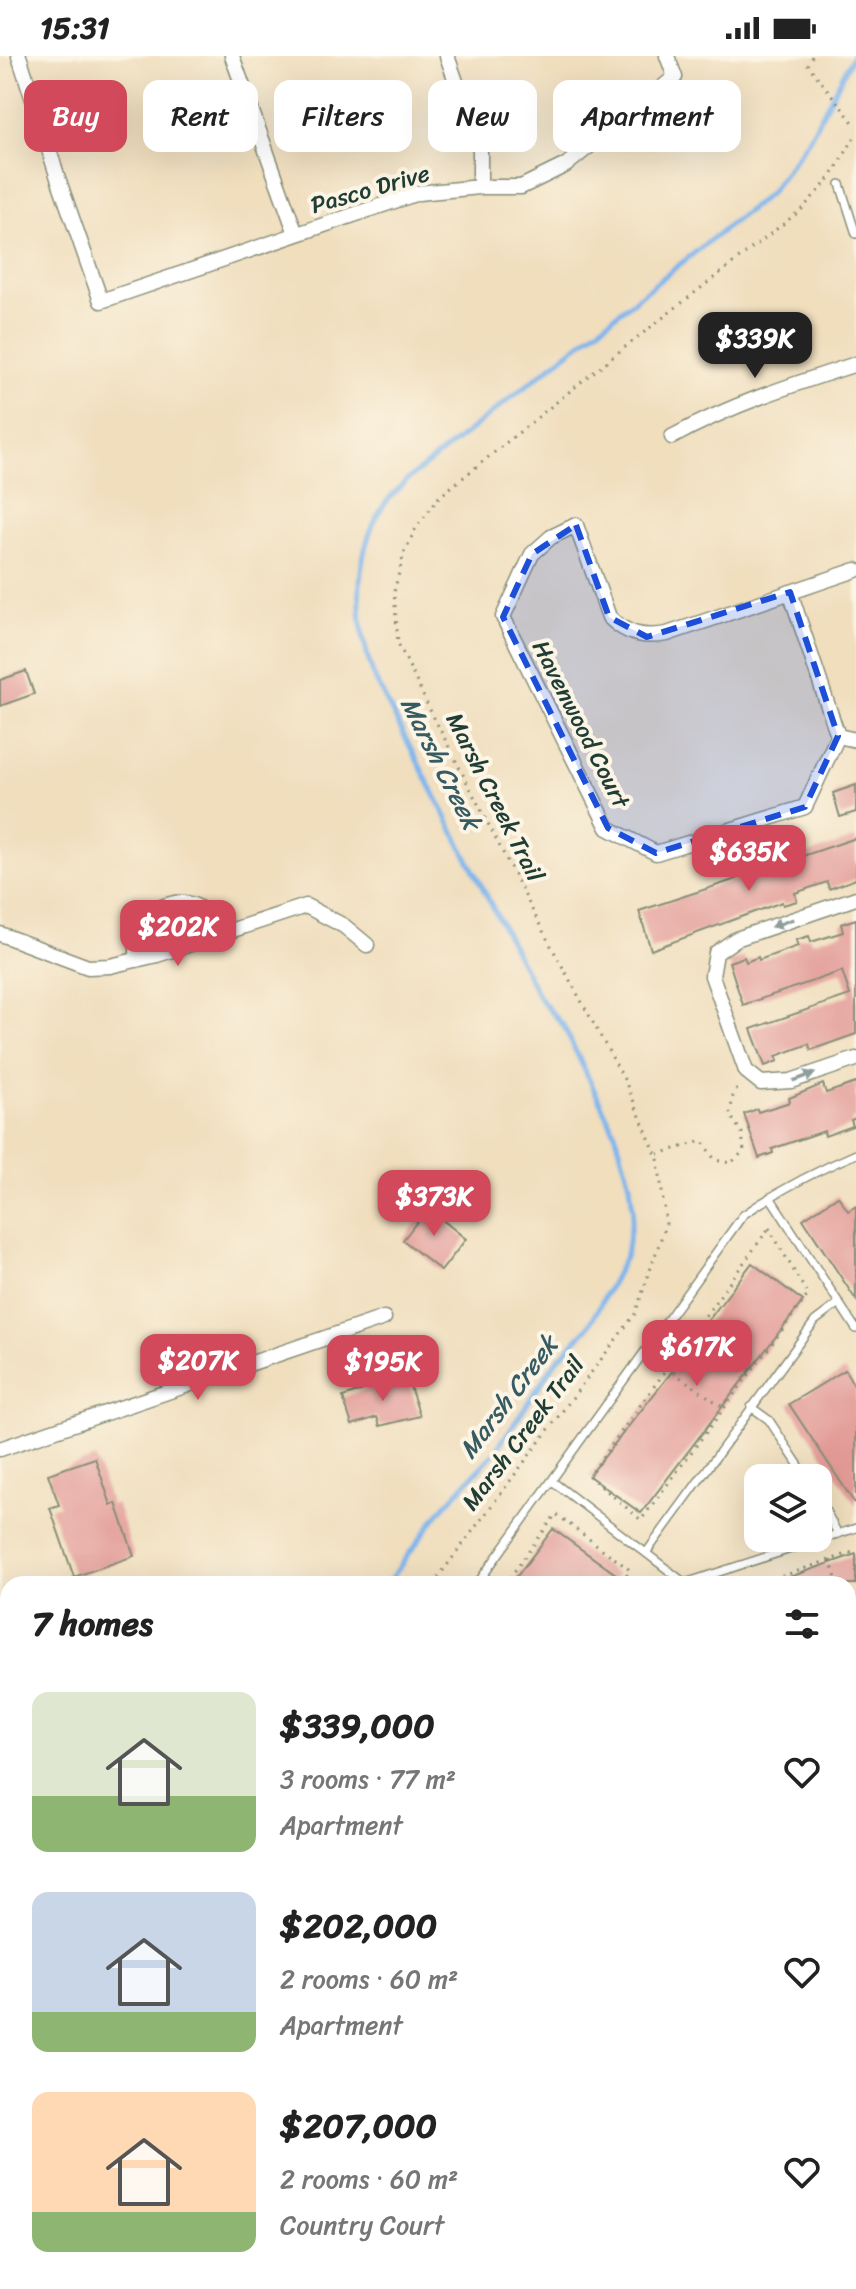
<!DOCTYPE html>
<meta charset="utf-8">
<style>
:root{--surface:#fff;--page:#f6f6f6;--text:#222;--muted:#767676;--accent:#d1495b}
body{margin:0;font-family:Sriracha,sans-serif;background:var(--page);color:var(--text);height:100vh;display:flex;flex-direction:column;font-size:30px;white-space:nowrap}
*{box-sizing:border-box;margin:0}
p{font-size:26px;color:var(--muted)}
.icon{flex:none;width:44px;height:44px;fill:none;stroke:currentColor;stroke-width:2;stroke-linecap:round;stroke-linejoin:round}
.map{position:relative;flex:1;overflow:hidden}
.sheet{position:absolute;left:0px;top:1520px;width:856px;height:714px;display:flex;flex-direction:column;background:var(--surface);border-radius:24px 24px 0 0;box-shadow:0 8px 32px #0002}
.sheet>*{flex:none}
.top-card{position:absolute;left:24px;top:24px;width:808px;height:72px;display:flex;gap:16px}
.controls{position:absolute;left:744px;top:1408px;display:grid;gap:16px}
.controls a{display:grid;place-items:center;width:88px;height:88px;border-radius:16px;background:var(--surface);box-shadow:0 8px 32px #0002;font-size:40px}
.price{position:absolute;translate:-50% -68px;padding:0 18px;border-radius:16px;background:var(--accent);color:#fff;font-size:26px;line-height:52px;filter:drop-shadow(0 2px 4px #0008)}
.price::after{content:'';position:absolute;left:50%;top:48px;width:24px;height:18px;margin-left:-12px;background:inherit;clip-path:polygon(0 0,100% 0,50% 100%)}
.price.current{background:#222;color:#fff}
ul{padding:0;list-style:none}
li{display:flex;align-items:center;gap:24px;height:200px;padding:0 32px}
li span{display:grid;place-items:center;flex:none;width:224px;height:160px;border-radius:16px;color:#555}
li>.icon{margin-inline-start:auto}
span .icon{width:96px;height:96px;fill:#fffc;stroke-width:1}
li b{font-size:34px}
h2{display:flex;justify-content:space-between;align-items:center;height:96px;padding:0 32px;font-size:34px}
.chip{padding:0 28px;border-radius:16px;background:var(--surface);box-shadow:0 8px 32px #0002;font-size:28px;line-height:72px}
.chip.current{background:var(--accent);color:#fff}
.status{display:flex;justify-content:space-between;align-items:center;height:56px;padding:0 40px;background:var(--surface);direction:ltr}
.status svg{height:22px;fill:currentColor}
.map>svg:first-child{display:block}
</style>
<div class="status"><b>15:31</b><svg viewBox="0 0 49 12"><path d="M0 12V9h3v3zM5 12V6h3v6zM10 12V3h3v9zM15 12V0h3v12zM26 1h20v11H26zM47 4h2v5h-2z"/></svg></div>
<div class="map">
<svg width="856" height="2233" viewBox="0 0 856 2233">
<rect width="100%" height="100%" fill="#fcf5e5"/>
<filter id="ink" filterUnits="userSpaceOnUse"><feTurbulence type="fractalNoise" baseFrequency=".0125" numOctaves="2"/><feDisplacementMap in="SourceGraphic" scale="16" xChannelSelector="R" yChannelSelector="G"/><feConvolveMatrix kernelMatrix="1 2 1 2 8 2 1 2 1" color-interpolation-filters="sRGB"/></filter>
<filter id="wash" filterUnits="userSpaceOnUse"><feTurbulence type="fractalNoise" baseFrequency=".006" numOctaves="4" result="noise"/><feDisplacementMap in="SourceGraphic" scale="32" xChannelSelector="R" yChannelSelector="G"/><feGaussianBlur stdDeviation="1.8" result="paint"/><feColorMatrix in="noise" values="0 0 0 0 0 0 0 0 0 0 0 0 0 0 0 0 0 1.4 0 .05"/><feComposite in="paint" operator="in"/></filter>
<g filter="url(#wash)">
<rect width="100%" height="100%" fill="#f0debd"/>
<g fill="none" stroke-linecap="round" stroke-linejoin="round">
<!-- stream -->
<path stroke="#7cb4ec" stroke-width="5" d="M387,1528L441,1454L494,1397L557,1304L588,1272L626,1199L633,1155L630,1128L616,1079L563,969L540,943L374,621C355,569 352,501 382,452C388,442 399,433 406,425L770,137L809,83L853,0
M18,2233L27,2226"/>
</g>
<g id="blocks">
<!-- building -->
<path fill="#e29a96" d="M26,615L34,638L0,650V624Z
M856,729V756L840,761L833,737Z
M856,782V823L829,833L827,826L795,837L797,845L783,849L782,846L651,894L639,855L737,823L735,818L768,806V804L795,795L797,802Z
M856,863V978L811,994L809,988L776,1000L778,1005L765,1010L751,973L850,939L842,915L743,949L729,906L744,901L746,906L758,901L759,904L798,890L796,884L809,880L811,886L843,876L841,868Z
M856,1027V1062L851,1064L853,1070L825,1080L824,1075L772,1093L773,1097L759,1102L744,1058L757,1053L758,1056L790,1046L789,1042L823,1028L826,1037Z
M838,1140L848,1155L856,1150V1244L803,1163Z
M432,1146L444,1156L440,1162L466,1183L441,1215L403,1184Z
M752,1207L803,1245L641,1457L589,1420L678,1308L676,1307Z
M845,1314L856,1333V1449L789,1348Z
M406,1319L420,1360L380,1370L377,1361L352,1369L343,1341Z
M95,1402L111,1449L116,1447L134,1500L74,1521L50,1452L59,1449L48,1418Z
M553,1473L617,1519L610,1528H511Z
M856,1498V1528H779L778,1525Z"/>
</g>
</g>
<g filter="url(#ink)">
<use href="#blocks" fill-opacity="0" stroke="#888e78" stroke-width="2"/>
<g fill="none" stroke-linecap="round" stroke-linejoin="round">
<defs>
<path id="service" d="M840,128L856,178
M770,1141L856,1273
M751,1351L769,1364L807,1422
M552,1425L685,1527L856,1472
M818,1440L838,1478
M646,1497L815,1265L839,1247
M477,1528L743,1159C779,1134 816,1115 856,1098
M848,1605L856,1603"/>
<path id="minor" d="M19,0L58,122L101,245L418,137L480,131H521L566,109L675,21L667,0
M232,0L296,178
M447,0L480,94V131
M672,381C730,349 794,328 856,308
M790,536L838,680L805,751L656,797L608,772L503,561L532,498L551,481L576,469L609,561C627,579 644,582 667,578L856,514
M838,680L856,684
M856,842L736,883L716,897L712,920L746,1015L761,1027L791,1025L856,1003
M0,878L88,911L110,910L157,899L306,850L344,870L367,889
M137,904V865C172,841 198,836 220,877
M0,1393L384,1262
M0,1735L8,1758
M0,2091L8,2088
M848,2177L856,2175
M411,2226L413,2233
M553,2226L555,2233
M787,2226L789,2233
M695,2229L704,2226
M342,2233L348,2226"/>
<path id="secondary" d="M848,1669L856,1666
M848,1702L856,1699
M168,2233L174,2226
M209,2233L215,2226"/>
</defs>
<!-- service casing -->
<use href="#service" stroke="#888e78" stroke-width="10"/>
<!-- minor casing -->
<use href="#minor" stroke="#888e78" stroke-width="17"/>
<!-- secondary casing -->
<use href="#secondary" stroke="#888e78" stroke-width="21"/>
<!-- path -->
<path stroke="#888e78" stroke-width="3" stroke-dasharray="2 6" stroke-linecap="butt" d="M812,0L808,9L856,70
M658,1098L702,1085L715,1104L731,1107L744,1095L742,1077L730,1059L733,1040L739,1029
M769,1172L808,1239L641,1464L589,1420Z
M667,1312L723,1351
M830,1504L838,1528
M433,1528L635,1258L666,1168L658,1103L625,1025L544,877L429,652L398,587L394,536L404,497L416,472L439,441L611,302L801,154L831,121L856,79
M505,1528L556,1458L630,1514L620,1528
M759,1528L856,1495
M848,1557L855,1576
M67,2233L75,2226"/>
<!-- service -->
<use href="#service" stroke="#fff" stroke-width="7"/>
<!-- minor -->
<use href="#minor" stroke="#fff" stroke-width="14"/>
<!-- secondary -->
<use href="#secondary" stroke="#fff" stroke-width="18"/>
</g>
<!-- one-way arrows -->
<defs><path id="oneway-solid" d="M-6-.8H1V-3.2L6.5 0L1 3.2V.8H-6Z" transform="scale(2)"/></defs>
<g fill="#8f9e9a">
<use href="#oneway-solid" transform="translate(782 867) rotate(161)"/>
<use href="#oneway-solid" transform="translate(804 1021) rotate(-19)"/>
</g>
</g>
<!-- marked area -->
<path fill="#1d4ed8" fill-opacity="0.2" stroke="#1d4ed8" stroke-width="6" stroke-dasharray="16 10" stroke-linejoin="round" d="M576,469L609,561L647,581L790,536L838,680L805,751L656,797L608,772L503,561L532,498Z"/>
<g text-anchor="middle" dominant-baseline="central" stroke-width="8" stroke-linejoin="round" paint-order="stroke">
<!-- street labels -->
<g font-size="24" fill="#1f3d34" stroke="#fcf5e5">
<text transform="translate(370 133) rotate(-16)">Pasco Drive</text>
<text transform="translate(581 668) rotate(63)">Havenwood Court</text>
<text transform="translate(495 741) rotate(63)">Marsh Creek Trail</text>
<text transform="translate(523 1377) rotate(-53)">Marsh Creek Trail</text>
</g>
<!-- water labels -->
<g font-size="26" font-style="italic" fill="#365b62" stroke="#fcf5e5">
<text transform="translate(441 707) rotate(63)">Marsh Creek</text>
<text transform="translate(508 1341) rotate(-53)">Marsh Creek</text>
</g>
</g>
</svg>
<div class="controls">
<a><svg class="icon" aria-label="layers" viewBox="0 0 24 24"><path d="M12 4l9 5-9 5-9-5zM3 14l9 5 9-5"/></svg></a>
</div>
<b class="price current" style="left:755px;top:324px">$339K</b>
<b class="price" style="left:749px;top:837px">$635K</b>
<b class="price" style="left:178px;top:912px">$202K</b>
<b class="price" style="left:434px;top:1182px">$373K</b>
<b class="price" style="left:697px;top:1332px">$617K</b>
<b class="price" style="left:198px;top:1346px">$207K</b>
<b class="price" style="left:383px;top:1347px">$195K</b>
<div class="top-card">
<a class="chip current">Buy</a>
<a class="chip">Rent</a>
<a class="chip">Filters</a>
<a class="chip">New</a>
<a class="chip">Apartment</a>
</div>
<section class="sheet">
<h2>7 homes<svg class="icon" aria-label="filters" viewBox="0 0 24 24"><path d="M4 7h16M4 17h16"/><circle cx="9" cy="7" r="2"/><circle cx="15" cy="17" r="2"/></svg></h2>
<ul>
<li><span style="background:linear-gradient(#dfe7d0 65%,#8fb573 0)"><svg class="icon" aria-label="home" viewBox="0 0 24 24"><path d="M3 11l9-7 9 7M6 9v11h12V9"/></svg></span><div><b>$339,000</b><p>3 rooms · 77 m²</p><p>Apartment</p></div><svg class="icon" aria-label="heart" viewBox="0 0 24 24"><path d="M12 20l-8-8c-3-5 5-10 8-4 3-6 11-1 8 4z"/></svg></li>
<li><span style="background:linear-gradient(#c9d6e8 75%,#8fb573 0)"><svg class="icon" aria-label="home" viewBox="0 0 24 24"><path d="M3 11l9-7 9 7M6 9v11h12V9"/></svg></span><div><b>$202,000</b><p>2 rooms · 60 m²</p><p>Apartment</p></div><svg class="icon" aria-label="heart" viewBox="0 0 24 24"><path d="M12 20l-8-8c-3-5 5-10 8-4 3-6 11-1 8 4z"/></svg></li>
<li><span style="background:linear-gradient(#ffd9b3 75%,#8fb573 0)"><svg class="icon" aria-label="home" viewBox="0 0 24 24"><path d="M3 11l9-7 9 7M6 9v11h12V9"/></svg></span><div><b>$207,000</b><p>2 rooms · 60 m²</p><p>Country Court</p></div><svg class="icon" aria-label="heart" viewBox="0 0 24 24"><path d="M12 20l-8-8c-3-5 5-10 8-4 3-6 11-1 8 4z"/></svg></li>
</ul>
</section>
</div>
